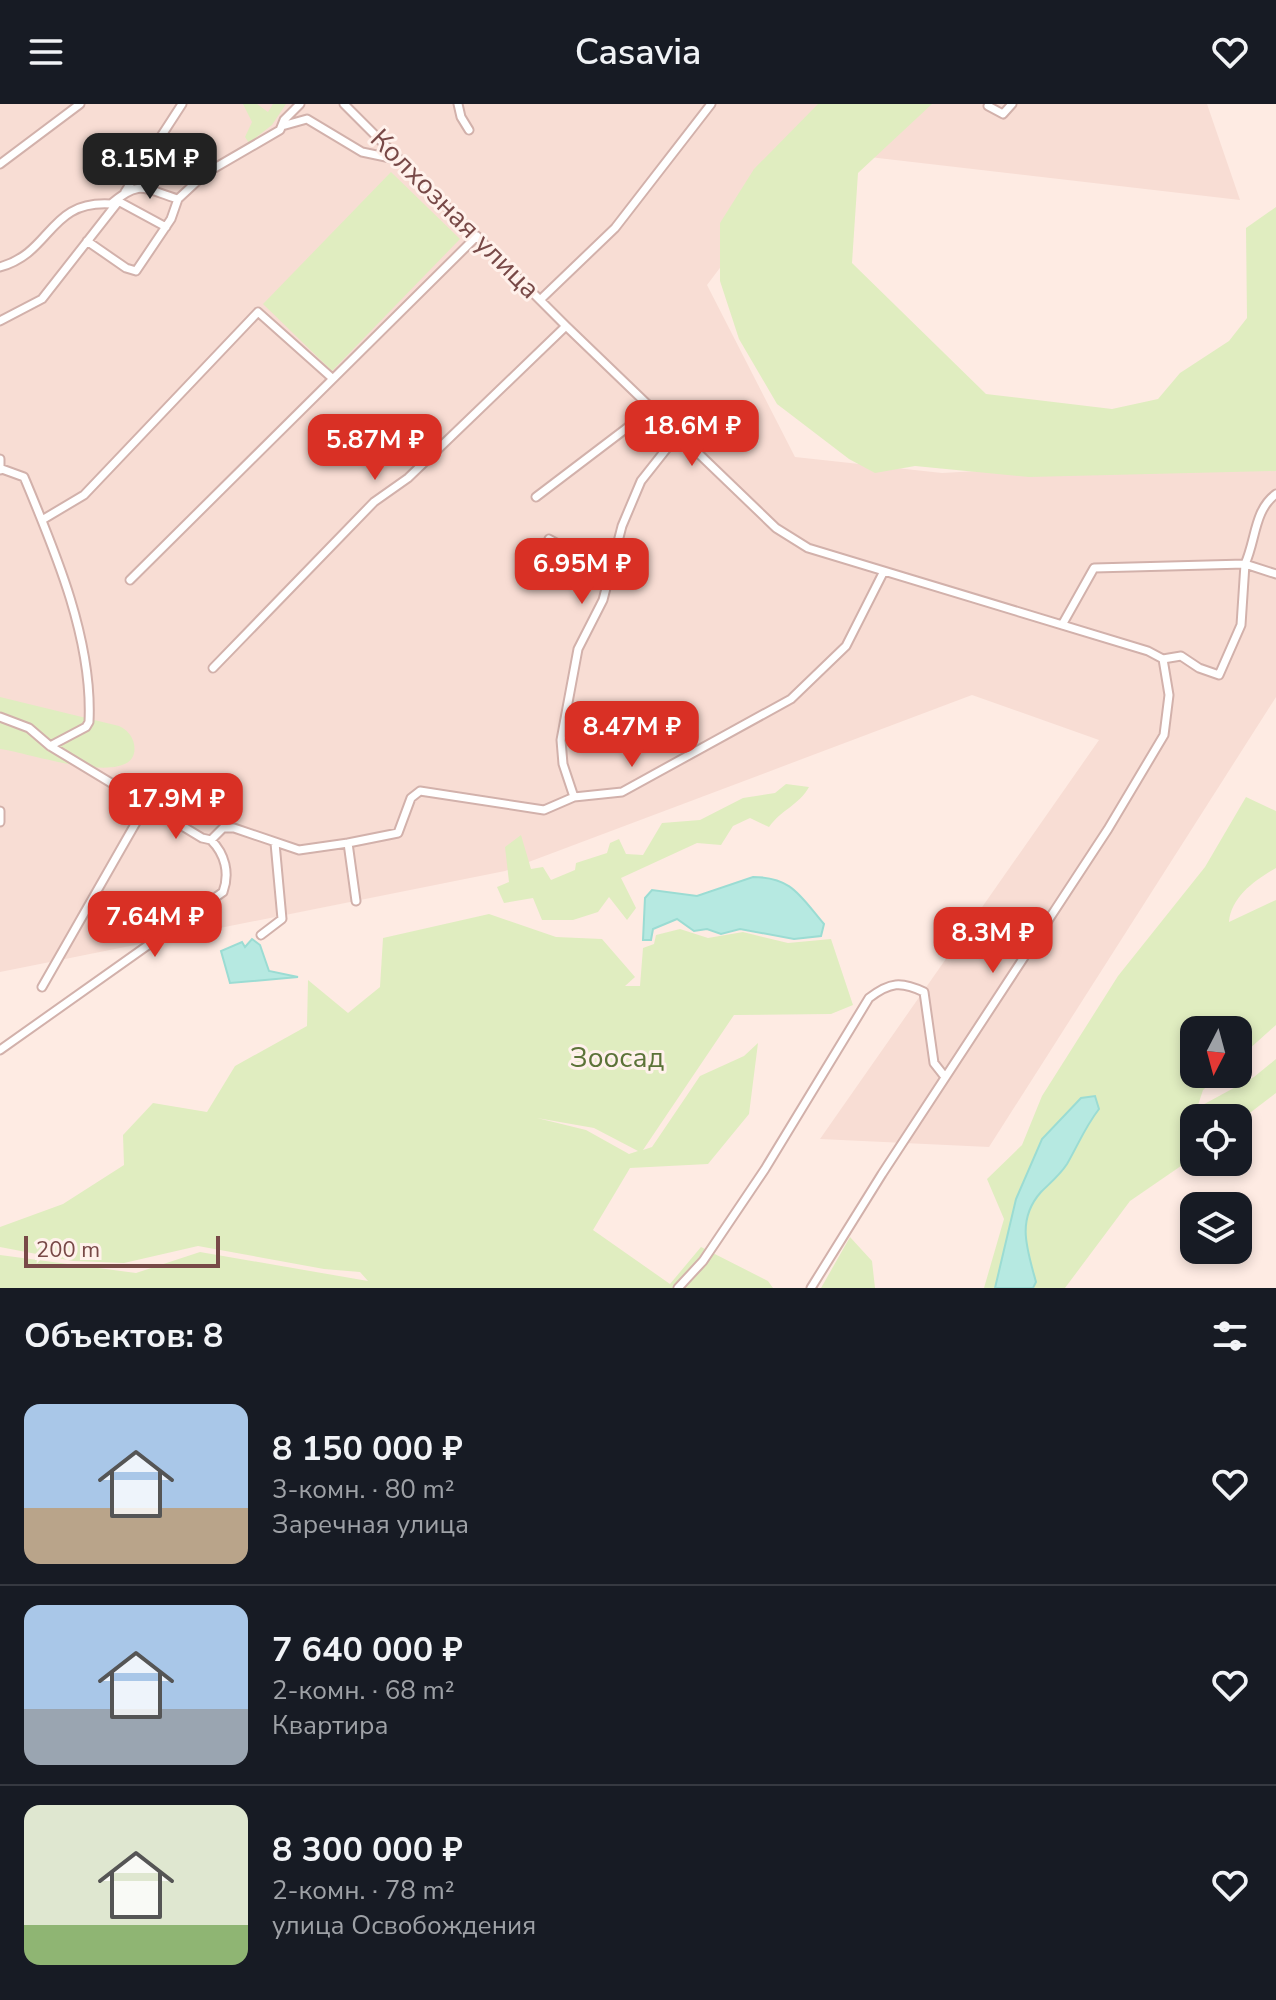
<!DOCTYPE html>
<html lang="ru">
<meta charset="utf-8">
<style>
:root{--surface:#171b24;--page:#20242c;--text:#f1f3f6;--muted:#9ea1a6;--line:#363941;--accent:#d93025}
body{margin:0;font-family:"Nunito Sans",sans-serif;background:var(--page);color:var(--text);height:100vh;display:flex;flex-direction:column;font-size:30px;white-space:nowrap}
*{box-sizing:border-box;margin:0}
p{font-size:26px;color:var(--muted)}
.icon{flex:none;width:44px;height:44px;fill:none;stroke:currentColor;stroke-width:2;stroke-linecap:round;stroke-linejoin:round}
.map{position:relative;height:1184px;overflow:hidden}
.details{display:flex;flex-direction:column;background:var(--surface);flex:1}
.details>*{flex:none}
.needle{width:52px;rotate:186deg}
.tools{position:absolute;left:1180px;top:912px;display:grid;gap:16px}
.tools a{display:grid;place-items:center;width:72px;height:72px;border-radius:16px;background:var(--surface);box-shadow:0 4px 12px #0003;font-size:40px}
.scale{position:absolute;left:24px;bottom:20px;width:196px;box-sizing:border-box;padding-left:8px;border:4px solid #784947;border-top:0;font-size:22px;line-height:28px;white-space:nowrap;color:#784947;-webkit-text-stroke:6px #fff1eb;paint-order:stroke}
.price{position:absolute;translate:-50% -68px;padding:0 18px;border-radius:16px;background:var(--accent);color:#fff;font-size:26px;line-height:52px;filter:drop-shadow(0 2px 4px #0008)}
.price::after{content:'';position:absolute;left:50%;top:48px;width:24px;height:18px;margin-left:-12px;background:inherit;clip-path:polygon(0 0,100% 0,50% 100%)}
.price.active{background:#222;color:#fff}
ul{padding:0;list-style:none}
li{display:flex;align-items:center;gap:24px;height:200px;padding:0 24px}
li+li{border-top:2px solid var(--line)}
li span{display:grid;place-items:center;flex:none;width:224px;height:160px;border-radius:16px;color:#555}
li>.icon{margin-inline-start:auto}
span .icon{width:96px;height:96px;fill:#fffc;stroke-width:1}
li b{font-size:34px}
h2{display:flex;justify-content:space-between;align-items:center;height:96px;padding:0 24px;font-size:34px}
header{display:flex;justify-content:space-between;align-items:center;height:104px;padding:0 24px;background:var(--surface);font-size:36px;font-weight:600}
.map>svg:first-child{display:block}
</style>
<header><svg class="icon" aria-label="menu" viewBox="0 0 24 24"><path d="M4 6h16M4 12h16M4 18h16"/></svg>Casavia<svg class="icon" aria-label="heart" viewBox="0 0 24 24"><path d="M12 20l-8-8c-3-5 5-10 8-4 3-6 11-1 8 4z"/></svg></header>
<div class="map">
<svg width="1276" height="1184" viewBox="0 0 1276 1184">
<rect width="100%" height="100%" fill="#feebe3"/>
<!-- residential -->
<path fill="#f8ddd4" d="M0,0H1207L1240,96L809,46L707,181L795,353L942,369L1276,350V593L989,1043L820,1035L1099,636L972,591L505,767L0,868Z"/>
<!-- green -->
<path fill="#e0edc0" fill-rule="evenodd" d="M243,0H257L268,8L273,0H286L272,21L249,39L245,33L252,18Z
M818,0H932L858,69L852,159L986,290L1112,305L1158,295L1180,269L1229,237L1247,214L1246,124L1276,103V367L1029,373L915,362L875,369L849,355L777,300L739,235L720,177V119L754,65Z
M391,68L460,135L332,267L263,200Z
M0,593L119,622C127,626 132,631 134,640C143,689 23,647 0,645Z
M786,680L809,683C799,701 781,706 769,723L750,714L733,722L721,741L697,739L621,774L636,804L627,816L609,793L598,808L573,816H542L533,794L504,799L497,783L509,778L505,743L521,731L531,765L543,763L551,776L575,766L576,759L607,749L610,739L619,735L626,750L643,751L662,719L700,716L743,694L775,689Z
M1246,693L1276,707V764C1255,776 1231,793 1229,818L1276,796V921L1238,955V926H1194V970H1221L1203,986L1197,1004L1254,973L1276,955V989L1238,1018V1014H1194V1053L1130,1097L1065,1184H984L1004,1115L987,1075L1022,1041L1042,992L1118,872L1205,763Z
M489,810L556,833L602,835L635,873L625,882H640L643,844L654,840L656,831L680,825L708,834L743,828L788,839L831,835L853,901L831,910L734,911L643,1046L652,1043L700,972L744,952L758,939L749,1010L708,1060L630,1064L593,1126L670,1180L701,1143L768,1177L773,1184H0V1151L136,1169L200,1148L368,1177L360,1168L324,1165L198,1142L124,1159L73,1157L0,1143V1123L63,1100L124,1061L123,1031L153,999L207,1008L235,962L307,922L308,876L348,909L380,883L383,834ZM537,1014L594,1024L638,1047L629,1050L586,1026Z
M850,1133L872,1157L875,1184H821Z"/>
<!-- water -->
<path fill="#b6e9e1" stroke="#9bdcd3" stroke-width="2" d="M753,773C792,773 800,792 824,820L821,832L794,835L740,825L721,830L707,825L694,827L677,815L653,825L651,836H643L645,794L652,786L697,792Z
M252,835L260,841L269,867L298,873L230,879L221,847L242,838L245,843Z
M1095,992L1099,1005C1085,1023 1078,1041 1067,1060C1060,1071 1050,1079 1041,1088C1016,1116 1027,1145 1036,1178L1033,1184H995L1016,1095L1042,1035L1081,994Z"/>
<g fill="none" stroke-linecap="round" stroke-linejoin="round">
<defs>
<path id="street" d="M344,0L566,222L776,424L808,444L1148,547L1163,555L1169,591L1164,631L1108,725L882,1070L811,1184
M458,0L461,13L469,26
M988,2L1003,10L1012,0
M282,22L307,15L362,48L400,56
M0,60L80,0
M125,88L182,0
M118,97L166,123
M87,137L126,164L136,167L171,115L178,95
M0,163C53,148 48,96 111,100C141,74 146,86 178,95L206,69L280,26L284,16L300,0
M541,195L615,124L711,0
M0,217L42,195L118,98
M0,355V366
M2,365L24,373C55,447 93,536 89,618L86,623L50,642
M536,393L636,317L649,301
M42,416L84,391L258,208L332,274
M549,435L604,465L613,460
M130,476L477,132
M1062,521L1094,464L1245,460C1256,436 1254,406 1276,390
M1163,555L1181,552L1199,564L1219,571L1241,521L1245,460L1276,470
M213,564L374,398L408,374L566,222
M0,613L29,624L50,642L202,734L211,736L223,724H234L299,746L348,739L356,797
M574,693L563,660L561,636L578,545L603,496L622,422L641,377L679,329
M0,707V718
M348,739L398,729L411,694L420,687L544,706L574,693L622,688L791,595L846,542L883,469
M261,831L282,815L275,739
M42,883L146,701
M0,946L223,788C230,769 225,750 211,736
M678,1184L703,1157L765,1065L869,894C890,878 901,877 924,888L934,959L945,973"/>
</defs>
<!-- street casing -->
<use href="#street" stroke="#d2b1ab" stroke-width="11"/>
<!-- street -->
<use href="#street" stroke="#fff" stroke-width="7"/>
</g>
<g text-anchor="middle" dominant-baseline="central" stroke-width="6" stroke-linejoin="round" paint-order="stroke">
<!-- street labels -->
<g font-size="28" fill="#784947" stroke="#fff1eb">
<text transform="translate(455 110) rotate(45)">Колхозная улица</text>
</g>
<!-- park labels -->
<g font-size="28" fill="#5b7338" stroke="#fff1eb">
<text x="617" y="954">Зоосад</text>
</g>
</g>
</svg>
<div class="tools">
<a><svg class="needle" viewBox="-14 -14 28 28"><path d="M0-13l5 13h-10z" fill="#e53935"/><path d="M0 13l5-13h-10z" fill="#9ea1a6"/></svg></a>
<a><svg class="icon" aria-label="locate" viewBox="0 0 24 24"><circle cx="12" cy="12" r="6"/><path d="M12 2v4M12 18v4M2 12h4M18 12h4"/></svg></a>
<a><svg class="icon" aria-label="layers" viewBox="0 0 24 24"><path d="M12 4l9 5-9 5-9-5zM3 14l9 5 9-5"/></svg></a>
</div>
<div class="scale">200 m</div>
<b class="price active" style="left:150px;top:97px">8.15M ₽</b>
<b class="price" style="left:692px;top:364px">18.6M ₽</b>
<b class="price" style="left:375px;top:378px">5.87M ₽</b>
<b class="price" style="left:582px;top:502px">6.95M ₽</b>
<b class="price" style="left:632px;top:665px">8.47M ₽</b>
<b class="price" style="left:176px;top:737px">17.9M ₽</b>
<b class="price" style="left:155px;top:855px">7.64M ₽</b>
<b class="price" style="left:993px;top:871px">8.3M ₽</b>
</div>
<section class="details">
<h2>Объектов: 8<svg class="icon" aria-label="filters" viewBox="0 0 24 24"><path d="M4 7h16M4 17h16"/><circle cx="9" cy="7" r="2"/><circle cx="15" cy="17" r="2"/></svg></h2>
<ul>
<li><span style="background:linear-gradient(#a9c7e8 65%,#b9a48a 0)"><svg class="icon" aria-label="home" viewBox="0 0 24 24"><path d="M3 11l9-7 9 7M6 9v11h12V9"/></svg></span><div><b>8 150 000 ₽</b><p>3-комн. · 80 m²</p><p>Заречная улица</p></div><svg class="icon" aria-label="heart" viewBox="0 0 24 24"><path d="M12 20l-8-8c-3-5 5-10 8-4 3-6 11-1 8 4z"/></svg></li>
<li><span style="background:linear-gradient(#a9c7e8 65%,#9aa5b1 0)"><svg class="icon" aria-label="home" viewBox="0 0 24 24"><path d="M3 11l9-7 9 7M6 9v11h12V9"/></svg></span><div><b>7 640 000 ₽</b><p>2-комн. · 68 m²</p><p>Квартира</p></div><svg class="icon" aria-label="heart" viewBox="0 0 24 24"><path d="M12 20l-8-8c-3-5 5-10 8-4 3-6 11-1 8 4z"/></svg></li>
<li><span style="background:linear-gradient(#dfe7d0 75%,#8fb573 0)"><svg class="icon" aria-label="home" viewBox="0 0 24 24"><path d="M3 11l9-7 9 7M6 9v11h12V9"/></svg></span><div><b>8 300 000 ₽</b><p>2-комн. · 78 m²</p><p>улица Освобождения</p></div><svg class="icon" aria-label="heart" viewBox="0 0 24 24"><path d="M12 20l-8-8c-3-5 5-10 8-4 3-6 11-1 8 4z"/></svg></li>
</ul>
</section>
